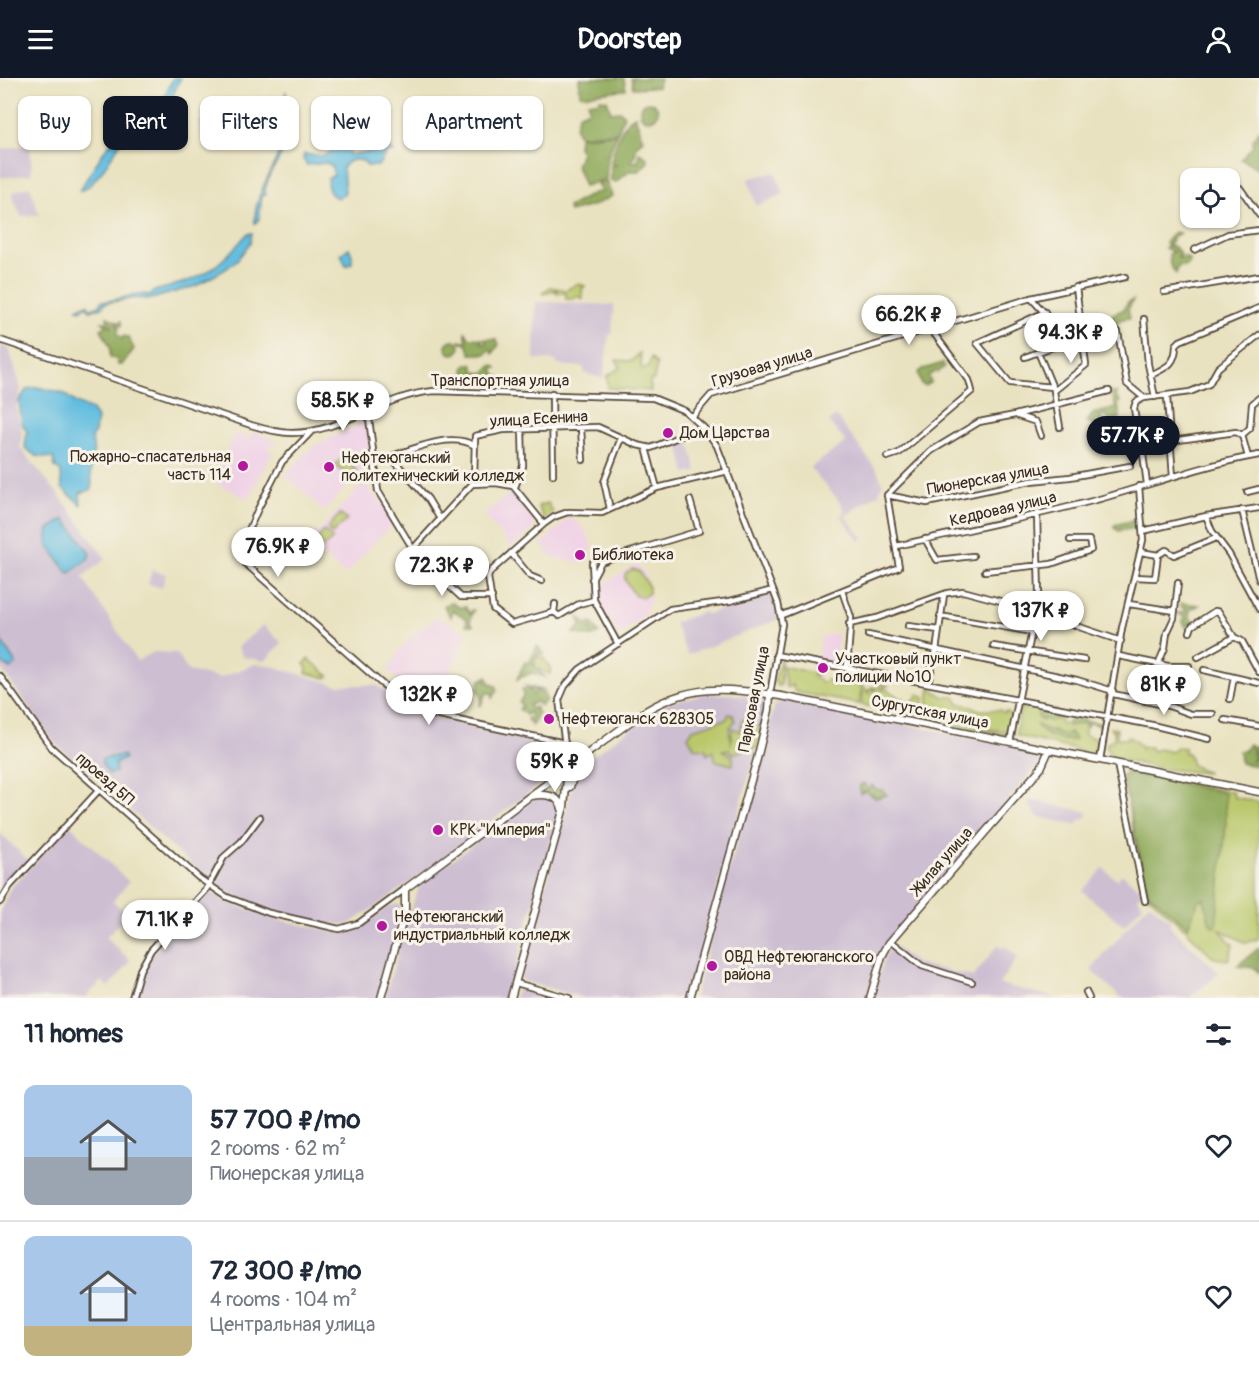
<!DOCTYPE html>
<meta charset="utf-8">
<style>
:root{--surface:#fff;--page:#f6f6f7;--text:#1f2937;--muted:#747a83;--line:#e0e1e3;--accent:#111827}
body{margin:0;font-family:Pangolin,sans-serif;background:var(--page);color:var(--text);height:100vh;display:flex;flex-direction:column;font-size:22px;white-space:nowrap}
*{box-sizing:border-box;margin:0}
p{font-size:20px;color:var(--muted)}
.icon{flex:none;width:33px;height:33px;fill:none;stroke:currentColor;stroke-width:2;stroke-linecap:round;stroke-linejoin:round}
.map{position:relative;height:920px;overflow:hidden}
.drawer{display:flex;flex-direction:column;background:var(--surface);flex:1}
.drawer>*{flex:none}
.hud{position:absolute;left:18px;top:18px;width:600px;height:54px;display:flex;gap:12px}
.buttons{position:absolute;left:1180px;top:90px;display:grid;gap:12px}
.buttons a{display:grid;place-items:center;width:60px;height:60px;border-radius:12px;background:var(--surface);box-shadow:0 2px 4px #0004;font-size:30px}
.price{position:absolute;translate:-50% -51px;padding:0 14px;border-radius:21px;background:#fff;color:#222;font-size:20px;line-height:39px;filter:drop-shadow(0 2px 3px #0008)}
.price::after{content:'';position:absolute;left:50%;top:36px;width:18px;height:14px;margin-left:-9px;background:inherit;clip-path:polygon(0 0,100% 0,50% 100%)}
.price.on{background:var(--accent);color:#fff}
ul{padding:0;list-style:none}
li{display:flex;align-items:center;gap:18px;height:150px;padding:0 24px}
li+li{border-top:2px solid var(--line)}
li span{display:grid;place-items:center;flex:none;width:168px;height:120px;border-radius:12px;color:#555}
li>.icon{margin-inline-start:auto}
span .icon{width:72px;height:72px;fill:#fffc;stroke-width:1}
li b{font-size:26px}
h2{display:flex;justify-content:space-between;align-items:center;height:72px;padding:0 24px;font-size:26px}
.pill{padding:0 21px;border-radius:12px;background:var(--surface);box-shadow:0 2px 4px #0004;font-size:21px;line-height:54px}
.pill.on{background:var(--accent);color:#fff}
header{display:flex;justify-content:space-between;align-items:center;height:78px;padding:0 24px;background:var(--accent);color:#fff;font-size:27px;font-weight:700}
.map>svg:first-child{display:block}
</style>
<header><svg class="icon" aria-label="menu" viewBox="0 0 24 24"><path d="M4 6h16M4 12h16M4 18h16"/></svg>Doorstep<svg class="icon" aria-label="person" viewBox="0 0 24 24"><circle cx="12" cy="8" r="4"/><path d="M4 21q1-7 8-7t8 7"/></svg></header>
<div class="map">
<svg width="1259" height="920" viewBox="0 0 1259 920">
<rect width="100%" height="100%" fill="#f7f3e8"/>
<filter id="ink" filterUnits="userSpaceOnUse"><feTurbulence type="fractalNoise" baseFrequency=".0167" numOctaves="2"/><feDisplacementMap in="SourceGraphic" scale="12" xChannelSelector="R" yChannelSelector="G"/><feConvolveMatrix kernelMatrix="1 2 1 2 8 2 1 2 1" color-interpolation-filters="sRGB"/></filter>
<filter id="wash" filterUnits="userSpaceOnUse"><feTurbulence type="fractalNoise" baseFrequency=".008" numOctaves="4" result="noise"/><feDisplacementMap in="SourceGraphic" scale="24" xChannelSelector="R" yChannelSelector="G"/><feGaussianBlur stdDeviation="1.35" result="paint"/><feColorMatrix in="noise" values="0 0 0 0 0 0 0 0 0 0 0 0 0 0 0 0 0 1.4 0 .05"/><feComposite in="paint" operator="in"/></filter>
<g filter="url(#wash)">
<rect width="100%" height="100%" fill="#e9e2c0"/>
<!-- built -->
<path fill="#efd0e6" d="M367,343L372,381L324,433L285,397L313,368Z
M254,353L277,364L275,369L269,366L267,371L273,374L248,421L214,404L235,355L250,360Z
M363,406L388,430L394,444L345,497L309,463Z
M514,412L537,442L533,445L536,449L511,469L484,437Z
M570,439L584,450L592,468L591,476L582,485L551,479L541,466Z
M636,486L645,494L650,521L643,540L618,557L597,523L595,512Z
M436,539L468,555L436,619L408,610L388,593L403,567Z
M838,555L836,587L817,583L821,559Z"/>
<!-- industrial -->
<path fill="#cdbed2" d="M207,42L209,60L202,61L199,43Z
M19,68L30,70L32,96L0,100V72Z
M775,94L784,116L756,128L748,101Z
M30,108L39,137L21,138L12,117L15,113Z
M536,224L614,227L612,257H609L603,301L584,295V289L557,287V283L534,281Z
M0,267L9,270L21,311L16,330L22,355L20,370L59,417L106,481L82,499L137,583L154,574L176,575L188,593L220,600L255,586L268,587L337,607H376L412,632L425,637L540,666L539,672L555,676L564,675L560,691L411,804L350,846H326L273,833L234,818L208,801L55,665L0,589Z
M836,338L877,392L883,406L879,415L881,418L877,416L845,438L863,460L859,463L841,437L845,433L840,424L810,390L846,364L829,344Z
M689,363L697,393L686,396L679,368Z
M152,492L166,496L162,510L148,506Z
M770,514L778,536L777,542L688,577L674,545L702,534L708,536Z
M263,547L282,565L265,583L243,579L238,569Z
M705,616H731L766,622L767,634L686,920H584L524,903L521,899L576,696L582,686L655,632L670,624Z
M783,622L1036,673L1041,680V684L882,870L867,920H694L775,627Z
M544,719L557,724L560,730L507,920H385L408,837L421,805L535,720Z
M1029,722L1088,734L1087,739L1078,743L1077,747L1038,739L1028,726Z
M70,747L129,804L113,823L127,836L106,860L131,883L109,909L102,903L85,920H0V836L10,811Z
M0,755L29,783L9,804L4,806L7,810L0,820Z
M1103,790L1117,802L1122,796L1143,814L1138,819L1143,827L1124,848L1082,813Z
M210,814L230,825L271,840L340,855L359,849L389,828L399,826L402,833L378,920H135L146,885L154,874Z
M1149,825L1170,842V849L1220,895L1189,920H1122L1091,892Z
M891,866L915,885L973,899L998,867L1002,871L1004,868L1018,879L999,906L1057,920H873L884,880Z
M518,911H521L556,920H514Z"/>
<!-- green -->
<path fill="#bac86b" stroke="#7a7944" stroke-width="1.5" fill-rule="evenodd" d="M577,206L585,208L582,211L583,221L577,218L574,221H566V215L557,216V212L542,216L550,209L566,212Z
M640,275L642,292L648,289L651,280L657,287L654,301L650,303L651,313L608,310L607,298L621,289L616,282L631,283Z
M343,379L357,393L351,401L335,387Z
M548,425L553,435L544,441L538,428Z
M340,436L347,442L332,456L327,450Z
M324,453L333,461L323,470L315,463Z
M632,491L639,493L649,509V515L643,519L635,518L625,502V496Z
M537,579L544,580L551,592L550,596L536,590L534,584Z
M781,580V607L778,608L774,603Z
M309,581L329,598L327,600L306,595L307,590L304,586Z
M783,588L817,596L813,598L823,605L826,602L860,606L862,609L859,626L795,614L792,607L786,610Z
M879,604L888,608L880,611L888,612L898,619L896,632L861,627L864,609L870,617L868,612H877L870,609L878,610Z
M930,610L944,619H955L958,625L980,632H1000L1004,635L1006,633L1014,639L1010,642L1009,653L958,648L926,639Z
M918,616L924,620L921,636L898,635L901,620L907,625L911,624V627Z
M1029,627L1036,629L1041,642L1043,640L1045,642L1060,641V645L1069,647L1085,645V657L1100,662L1097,664L1100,666V671L1089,675L1018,658L1016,655L1020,631L1029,630ZM1037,646L1045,653L1054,652L1061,657L1071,656L1072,660C1060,665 1043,657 1037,646Z
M729,636L733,637L735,643L729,651L731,667L732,650L740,653L742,642L750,643L754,652L759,648L762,654L756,671L751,668V662L744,672L733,676L729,672H723L733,679V687L716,683L713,673L707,677L706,671L695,670L688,659L693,651L727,641Z
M924,641L1008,656L1003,659L928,644Z
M1111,650L1117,651V660L1128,661V658L1140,667L1141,671L1144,669H1150L1153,673L1159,671L1172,674L1177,669L1185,670L1184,675H1188L1192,687L1208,695L1164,691L1112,680L1106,670L1107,665L1114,661V653Z
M1127,692L1233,714L1234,719L1259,724V858L1258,861L1246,865L1219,851L1233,867L1228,882L1214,880L1188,854V849L1185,851L1146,815L1122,697Z"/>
<!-- forest -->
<path fill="#93ac5f" stroke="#676b3e" stroke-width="1.5" d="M579,0H624L626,11L585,17L580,16Z
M631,0H659L660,1L657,9L633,10Z
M600,21L607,22L611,34L620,33L624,37L618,54L579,58L575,50L578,37L589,32L588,24H598Z
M640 33a9 9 0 1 1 18 0a9 9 0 1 1-18 0Z
M635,38L643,62L637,67L635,77L631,83L638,84L639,75L647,80L648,84L639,93H630L616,104L611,103V87H616L611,84C615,70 621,44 635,38Z
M1259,52V92L1241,81L1253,68V62Z
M617,56L608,79L606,101L584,108L576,88L581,74L578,69L579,59Z
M606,103L612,118L595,127L569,134L568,129L594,115L602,114L597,106Z
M1174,154L1180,155L1174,158L1169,167L1175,169L1181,177L1178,180L1186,179L1190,183L1186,188H1178L1176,196L1170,187L1169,176L1174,174L1165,170L1168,169L1165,165Z
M1133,222L1128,232L1130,240L1119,242L1110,261L1111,267L1106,268L1105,262L1110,259L1105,253L1108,250L1106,246L1111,247L1113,236L1123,232L1128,224Z
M107,239L118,244L116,247L121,243V248H117L119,251L117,255L122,261L123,258L128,259L134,271L122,287H118L117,281L110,280V269L101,251L108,247L112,250V246L106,247L102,244H108Z
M465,253L470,260L483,261L481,264L483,266H486L485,261H496L499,266L493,276L490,271L486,276H471L467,266L459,263H467Z
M446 269a7 7 0 1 1 14 0a7 7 0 1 1-14 0Z
M943,285L944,289L938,294L936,293L928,298L931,304L925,308L921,306L918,295L921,292Z
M468,286L473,287L475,294L483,295L493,287L497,290L493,291L496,298L501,299L484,304H466L464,289Z
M1118,313L1116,319L1121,324L1118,325L1120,341L1116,339V343L1110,342L1106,337L1100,338L1104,350L1087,344L1093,336L1116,330L1111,314L1115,316Z
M1131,443L1140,444L1141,449L1119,453L1114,450V447Z
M452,524L460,530L465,528L470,536L472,532H474L470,543L473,547H466L467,541L453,532L451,539L444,528Z
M1180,525L1199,527L1190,532L1189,539L1194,544L1186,549L1183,543L1185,539L1178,535H1183L1186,531L1180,529Z
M578,538L591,553V547L588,546L592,545L599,555L590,559L573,555L581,548Z
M537,568L544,576L537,577L533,586L545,599L532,595L517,601L525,584L529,585Z
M487,598L489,603L486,601L484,603L496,608L497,613L492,620L491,615H486L480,629L481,618L477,612L480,602Z
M526,608L545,613L532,612L530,614L533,617L535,613L544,616L546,622L541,628L536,624L529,627L531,631L536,629V634L539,635L532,648L527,641L531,639L529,634L526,637L519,631L522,628L519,624L523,618L522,611L530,612Z
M1055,632L1058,635L1056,639L1060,641L1048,643L1043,640L1042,643L1038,638L1039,635Z
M1074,640L1104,646V649L1089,644L1087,649L1085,645L1069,648L1068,644Z
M1037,647L1060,657L1071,655L1075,661C1061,665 1043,658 1037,647Z
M1249,666L1251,667L1252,676L1254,674L1253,669L1259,667L1255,674L1259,678H1254L1252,682L1257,679L1259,688L1240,685L1239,673H1244Z
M1128,695L1225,715L1226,747L1216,849L1210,846L1204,820L1198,823L1188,849L1147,813L1123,699Z
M864,705L868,712L872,707L875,711L882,712L887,717L876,720L865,713L860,716V707Z
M1259,870V895L1255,890L1237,888Z"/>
<!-- water -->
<path fill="#62bde0" stroke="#4e747f" stroke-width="1.5" d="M173,0H181C173,14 171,26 162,39L164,47L146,58L152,51L153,44Z
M286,13C287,43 293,64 272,92C268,97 268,107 264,113L266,116L262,118L259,141L255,146C253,124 268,99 277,79C281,71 275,62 284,55L281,39Z
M342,37L346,39L349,48L358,53L348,66L349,77L373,73L376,69L380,72L391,70L394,74H387L378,88H367L363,83C355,81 347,82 343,89L345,115L338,120C329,118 326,108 328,100L334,97L331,87L326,85L307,87L303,81L304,76L324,78L333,71L332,64H338L340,62L339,46Z
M123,54L126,56C117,69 94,112 79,113L106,70Z
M252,155L250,165L238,181L226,191L196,208L151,221L136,220L105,225L102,229L91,233L86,228L81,232L77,231L87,226L91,231L100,227L101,223C117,224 135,213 151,217L154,213C201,201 214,195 247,156Z
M349,170L352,177V185L346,188L341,176Z
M37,309L63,315L76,325L92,332L97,340L95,355L91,359C96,373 92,380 91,393C91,401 93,403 91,412L80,415L81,427L62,410L61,394L55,389L53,380L36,378L25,370L27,353L22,346L19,323L27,311Z
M65,441L90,475L88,481L69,496L47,466L49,451Z
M0,561L16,586L11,591L0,584Z
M123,677L125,680L115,686L116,694L109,696L102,686V681Z"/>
</g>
<g filter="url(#ink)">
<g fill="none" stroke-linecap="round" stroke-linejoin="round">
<defs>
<path id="minor" d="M1240,110L1259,137
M1194,172L1228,156L1259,152
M1164,214L1259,198
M1045,234L977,265L1010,305L1053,309
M1144,241L1148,286L1155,319
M1118,254L1127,306L1144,320
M0,262L251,347C264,351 278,355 292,355C340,355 384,317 434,313L653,320L685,333L705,351L717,368L778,525L782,546L770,616
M1038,274L1053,310
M1025,279L1055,268L1051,242L1031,220
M1151,297C1167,289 1176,286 1176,267L1180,263L1259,230
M552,315L553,397
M1167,319L1173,399
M368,332L378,413L413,471
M1018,338L1036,344L1041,358
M692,339L711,317L1031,220L1125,199
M1060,349L1054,313L1086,287L1076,209
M581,350L583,382
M1130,352L1136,344L1134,330L1136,324L1144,320L1190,314L1209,306L1218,290L1259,257
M310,355L282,384L257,433L242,468V477L246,486L382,606L415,630L430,636L565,665
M1242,357L1250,350L1252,326L1259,320
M1171,363L1236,354L1242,357L1248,379
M1142,369L1147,406
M646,370L657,410
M391,379L428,421L440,441
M887,379L899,375L972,313L969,302L929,249
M374,384C402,377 447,351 475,368
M472,406L496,405L513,408L544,446L554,439L568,434L602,435L657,410L728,393
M515,409L523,388L522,351
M1247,414L1259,411
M887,417L927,425L1031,403L1070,399L1130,388
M610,431L604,404L621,360
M1242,432L1259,502
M1206,438L1212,453L1229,476L1259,531
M544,446L491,493L488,499L493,531L512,546L554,534
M1143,453L1206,438L1259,430
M925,461L937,482L973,478
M896,468C961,453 1027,440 1092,423C1148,408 1201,387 1259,377
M511,475L530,498L542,503
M1158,477L1166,472L1174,477L1216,460
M601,484L597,480L592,485L594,522L618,566
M985,493L1051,486L1091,472L1089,462H1070
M1135,499L1155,500L1158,477L1141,474
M592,501L601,484L614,479L699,453L690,422
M842,513L851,539L847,590
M492,519H461L411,473L474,404L475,358L503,352L598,349L637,367L651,370L703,349
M555,526L554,534L559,538L579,526L594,522
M1129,526L1175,533
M782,537L899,489L887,417L931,373L979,344L1015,337L1109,313
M940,538L1032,554
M849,546L877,540L947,515L963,513L1008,525L1121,563
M908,548L939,552
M1190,554L1192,548L1215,533L1219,534L1234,559L1242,563L1259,594
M868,557L1077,602L1113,613
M993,568L1084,582
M776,577L1152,647L1209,661
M1119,578L1168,588H1189
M1198,579L1234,559
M1159,584L1165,570L1167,555L1174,540L1178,505
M1204,592L1259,605
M0,598L51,669L199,800L227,819L269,835L339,851L359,845L405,811
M928,605L936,573L944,517
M1113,616L1169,628L1191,636H1213
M1230,621L1234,599
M1225,642L1259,648
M1010,664L1039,517L1037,435
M1100,682L1122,550L1143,462L1139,408
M1117,686L1145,823
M568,690L559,622L565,608L580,591L670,531L730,523L773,512
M0,824L10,808L99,712
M891,863L922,888L972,904
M516,905L569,920
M1086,914L1089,920
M132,920L140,892L151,872L206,812L224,779L241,764L260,739"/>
<path id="major" d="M570,709L575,694L584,681
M532,718C544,716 559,716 562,731
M381,920L405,834V811L638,638C686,605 727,609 781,618L1259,714
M511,920L564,729L568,690
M690,920L757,681L769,632L770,616
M870,920L882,878L889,865L1041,690L1049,672"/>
</defs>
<!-- minor casing -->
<use href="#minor" stroke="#554636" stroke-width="8"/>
<!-- major casing -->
<use href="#major" stroke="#554636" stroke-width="9"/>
<!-- minor -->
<use href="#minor" stroke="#fff" stroke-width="4.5"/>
<!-- major -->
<use href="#major" stroke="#fff" stroke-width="6"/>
</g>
</g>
<!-- markers -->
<g fill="#b5179e" stroke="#f7f3e8" stroke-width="2">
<circle cx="668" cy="355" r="6"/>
<circle cx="243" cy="388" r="6"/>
<circle cx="329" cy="389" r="6"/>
<circle cx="580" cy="477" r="6"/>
<circle cx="823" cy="590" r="6"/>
<circle cx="549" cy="641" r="6"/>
<circle cx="438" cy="752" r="6"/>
<circle cx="382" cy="848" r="6"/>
<circle cx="712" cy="888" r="6"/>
</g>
<g text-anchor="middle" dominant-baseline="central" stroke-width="6" stroke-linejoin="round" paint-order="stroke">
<!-- street labels -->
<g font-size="16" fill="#3b2a1e" stroke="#f7f3e8">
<text transform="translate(762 289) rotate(-17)">Грузовая улица</text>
<text x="500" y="303">Транспортная улица</text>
<text transform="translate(539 341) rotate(-3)">улица Есенина</text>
<text transform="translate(988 401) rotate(-10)">Пионерская улица</text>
<text transform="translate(1003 431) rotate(-13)">Кедровая улица</text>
<text transform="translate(754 621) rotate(-79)">Парковая улица</text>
<text transform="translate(930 634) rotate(11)">Сургутская улица</text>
<text transform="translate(105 701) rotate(41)">проезд 5П</text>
<text transform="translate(942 783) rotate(-49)">Жилая улица</text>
</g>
<!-- poi labels -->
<g font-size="16" fill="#3b2a1e" stroke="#f7f3e8" text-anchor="start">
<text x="680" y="355">Дом Царства</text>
<text x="231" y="379" text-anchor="end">Пожарно-спасательная<tspan x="231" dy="18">часть 114</tspan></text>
<text x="341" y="380">Нефтеюганский<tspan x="341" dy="18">политехнический колледж</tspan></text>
<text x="592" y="477">Библиотека</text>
<text x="835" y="581">Участковый пункт<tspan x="835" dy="18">полиции №10</tspan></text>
<text x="561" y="641">Нефтеюганск 628305</text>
<text x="450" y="752">КРК "Империя"</text>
<text x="394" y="839">Нефтеюганский<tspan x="394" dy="18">индустриальный колледж</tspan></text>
<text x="724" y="879">ОВД Нефтеюганского<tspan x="724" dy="18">района</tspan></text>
</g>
</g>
</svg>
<div class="buttons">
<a><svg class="icon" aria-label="locate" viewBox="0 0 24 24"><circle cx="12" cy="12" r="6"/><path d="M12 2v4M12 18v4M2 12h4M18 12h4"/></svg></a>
</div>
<b class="price" style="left:909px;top:268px">66.2K ₽</b>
<b class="price" style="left:1071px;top:286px">94.3K ₽</b>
<b class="price" style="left:343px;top:354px">58.5K ₽</b>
<b class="price on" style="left:1133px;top:389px">57.7K ₽</b>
<b class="price" style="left:278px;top:500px">76.9K ₽</b>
<b class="price" style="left:442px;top:519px">72.3K ₽</b>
<b class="price" style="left:1041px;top:564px">137K ₽</b>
<b class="price" style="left:1164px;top:638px">81K ₽</b>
<b class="price" style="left:429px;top:648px">132K ₽</b>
<b class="price" style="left:555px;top:715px">59K ₽</b>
<b class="price" style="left:165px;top:873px">71.1K ₽</b>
<div class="hud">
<a class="pill">Buy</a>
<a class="pill on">Rent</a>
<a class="pill">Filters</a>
<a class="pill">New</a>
<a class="pill">Apartment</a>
</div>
</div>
<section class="drawer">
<h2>11 homes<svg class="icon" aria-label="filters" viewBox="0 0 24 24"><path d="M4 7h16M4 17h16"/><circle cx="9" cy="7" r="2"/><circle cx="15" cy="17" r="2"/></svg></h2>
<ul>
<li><span style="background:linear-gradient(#a9c7e8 60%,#9aa5b1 0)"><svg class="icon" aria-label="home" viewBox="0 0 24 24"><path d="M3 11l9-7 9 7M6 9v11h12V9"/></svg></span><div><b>57 700 ₽/mo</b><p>2 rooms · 62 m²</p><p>Пионерская улица</p></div><svg class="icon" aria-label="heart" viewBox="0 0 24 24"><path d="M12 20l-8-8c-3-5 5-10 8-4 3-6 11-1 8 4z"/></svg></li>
<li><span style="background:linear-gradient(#a9c7e8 75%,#c2b280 0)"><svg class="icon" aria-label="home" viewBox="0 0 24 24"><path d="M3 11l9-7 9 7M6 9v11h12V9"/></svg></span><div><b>72 300 ₽/mo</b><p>4 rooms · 104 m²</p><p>Центральная улица</p></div><svg class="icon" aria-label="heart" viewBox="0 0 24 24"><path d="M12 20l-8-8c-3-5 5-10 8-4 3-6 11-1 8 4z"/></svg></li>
</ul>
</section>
